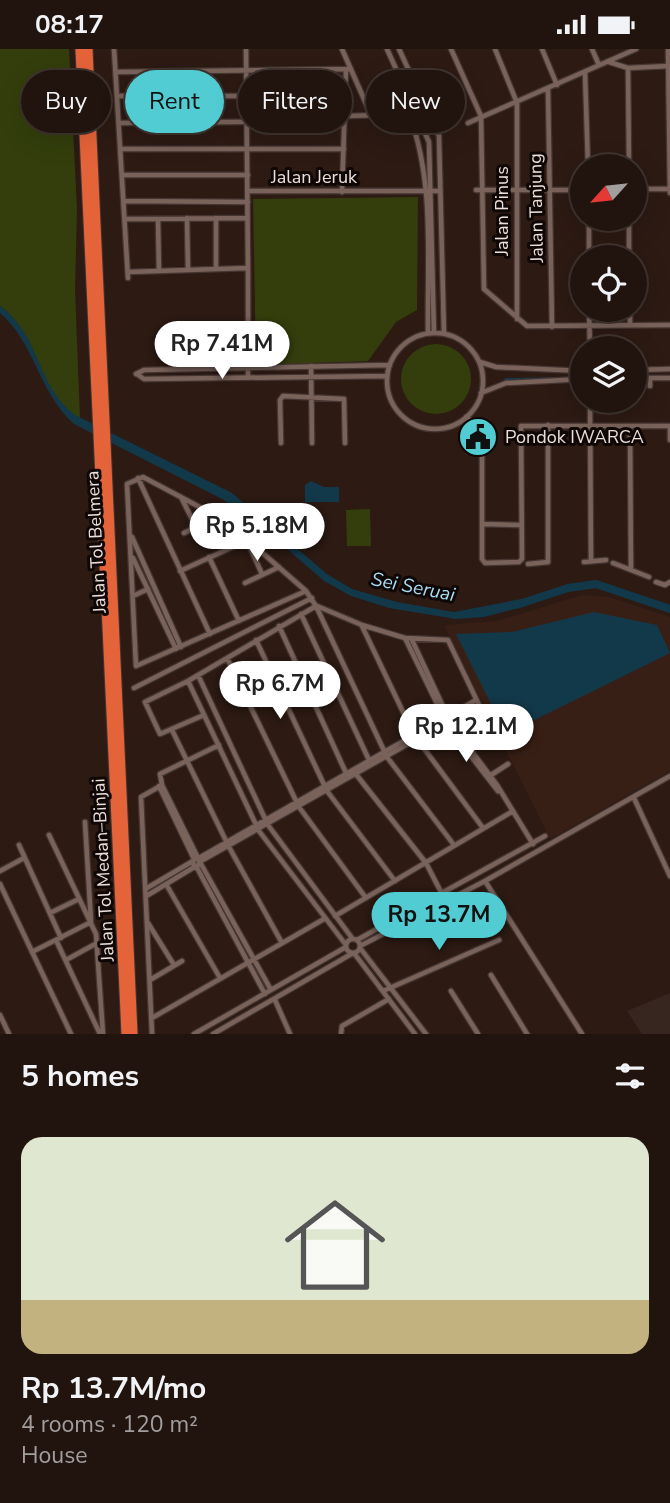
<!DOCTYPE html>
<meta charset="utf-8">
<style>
:root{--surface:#21140e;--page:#291d17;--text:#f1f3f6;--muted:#a29e9e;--line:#3e332e;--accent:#51ccd2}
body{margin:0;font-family:"Nunito Sans",sans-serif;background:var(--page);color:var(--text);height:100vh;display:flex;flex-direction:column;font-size:26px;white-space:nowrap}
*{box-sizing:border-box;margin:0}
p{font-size:23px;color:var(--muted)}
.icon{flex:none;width:38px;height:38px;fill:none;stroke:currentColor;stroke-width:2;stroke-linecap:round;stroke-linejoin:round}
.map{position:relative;height:985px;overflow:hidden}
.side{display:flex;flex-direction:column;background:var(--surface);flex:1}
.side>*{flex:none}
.banner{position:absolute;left:21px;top:21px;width:628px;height:63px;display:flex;gap:14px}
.needle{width:46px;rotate:243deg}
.tools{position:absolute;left:570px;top:105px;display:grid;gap:14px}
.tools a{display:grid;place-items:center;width:77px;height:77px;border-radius:50%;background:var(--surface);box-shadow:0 7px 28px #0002,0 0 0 2px var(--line);font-size:35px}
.price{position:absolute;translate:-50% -60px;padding:0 16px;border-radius:24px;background:#fff;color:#222;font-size:23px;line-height:46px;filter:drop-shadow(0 2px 4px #0008)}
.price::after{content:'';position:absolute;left:50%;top:42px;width:21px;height:16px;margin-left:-10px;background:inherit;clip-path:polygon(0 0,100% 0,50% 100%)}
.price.active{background:var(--accent);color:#111}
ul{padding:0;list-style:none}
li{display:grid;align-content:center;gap:14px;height:371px;padding:0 21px}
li+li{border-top:2px solid var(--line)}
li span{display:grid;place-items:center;height:217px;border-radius:21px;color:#555}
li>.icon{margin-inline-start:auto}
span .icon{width:126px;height:126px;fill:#fffc;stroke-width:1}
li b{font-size:30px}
h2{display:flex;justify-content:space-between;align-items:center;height:84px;padding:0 21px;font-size:30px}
.pill{padding:0 24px;border-radius:32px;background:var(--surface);box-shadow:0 7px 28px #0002,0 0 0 2px var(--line);font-size:24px;line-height:63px}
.pill.active{background:var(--accent);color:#111}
.status{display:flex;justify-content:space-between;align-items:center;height:49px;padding:0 35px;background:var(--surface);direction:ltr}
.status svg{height:19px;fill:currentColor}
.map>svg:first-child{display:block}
</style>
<div class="status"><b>08:17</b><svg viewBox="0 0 49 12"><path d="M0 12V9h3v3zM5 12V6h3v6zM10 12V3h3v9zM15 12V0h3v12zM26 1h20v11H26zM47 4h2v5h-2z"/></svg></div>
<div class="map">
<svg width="670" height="985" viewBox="0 0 670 985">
<rect width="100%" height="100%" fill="#2c1a13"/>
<!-- built -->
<path fill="#381f16" d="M582,546L609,548L670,568V722L550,790L444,576L497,572Z"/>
<!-- education -->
<path fill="#372520" d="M670,944V985H642L627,962Z"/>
<!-- green -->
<path fill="#333e0c" d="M0,0H69L77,160L75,241L80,369C36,347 43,288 0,257Z
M418,148L417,261L396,273L368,312L256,316L253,150Z
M401 330a35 35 0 1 1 70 0a35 35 0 1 1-70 0Z
M370,460L371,497H347L346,461Z"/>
<!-- water -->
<path fill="#123949" d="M0,257C41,287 36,337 75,366L232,444L327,525L352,540L397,553L454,563L521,550L526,557L484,568L456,570L389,559L351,547L324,532L264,480L224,451L74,375C39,344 35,294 0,264Z
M311,432L324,438H339V453H305V436Z
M594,563L657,576L670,604L506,685L456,585L512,583Z"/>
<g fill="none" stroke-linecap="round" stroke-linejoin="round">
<!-- stream -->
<path stroke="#123949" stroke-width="2" d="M505,330L564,329"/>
<!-- river -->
<path stroke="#123949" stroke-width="8" d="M516,556L568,539L596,535L670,560"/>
<defs>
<path id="minor" d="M114,0L128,229
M342,0L371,66
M387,0L429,93L434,284
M399,0L439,87L444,285
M451,0L481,67L484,240L527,277L670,276
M495,0L517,54V270
M542,0L557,36
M592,0L599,16
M668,0L670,144
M609,13L628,19L669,17
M628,19L629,117
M116,23L351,20
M585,24L588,117
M548,40L552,278
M118,47H346
M409,65C435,133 427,212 428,284
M346,67L416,65
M120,74L345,72
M468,74L636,0
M122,100H344
M124,126H248
M635,140H670
M476,141H583
M248,142H440
M342,143L346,20
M125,152L248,153
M187,169L188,221
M216,169V220
M126,170L247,169
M158,170L159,222
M589,170V208
M629,170V208
M248,220V327
M128,223L248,219L246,0
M589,261L590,299
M630,261V276
M387 332a48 48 0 1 1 96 0a48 48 0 1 1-96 0Z
M480,313L496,318L583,322
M311,317L312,394
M635,321L670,320
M136,325L144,321L390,316
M137,325L144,330L387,327
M635,329H670
M650,329V337
M481,344L506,334L583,330
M590,352L591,512
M466,368L482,382V510L485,514L519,513L522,510L521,377H670
M630,377L631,521
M670,377V391
M281,394L280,351L283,347L344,350L345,394
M138,429L210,585
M181,448L196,478
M482,475L519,476
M184,484L217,468
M132,488L181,598
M247,492L262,525
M209,508L239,572
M133,509L176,600
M584,513L606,511
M613,514L649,528
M528,515L548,513V376
M180,522L248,491
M656,533L665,536L670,533
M245,534L279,518
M306,542L136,617L127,435L143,428L226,472L306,542L316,557L387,708L454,796
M133,547L148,540
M317,557L362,576L405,589L448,591L479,656L451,670
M301,565L369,711
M279,577L346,724
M362,577L414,686L483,779
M405,589L443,667
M256,591L327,742L395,832
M412,591L447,666
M227,609L299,758L366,849
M198,626L268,776L352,889
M188,632L259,782L346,896
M134,639L312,549
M204,666L160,685L145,653L188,632L316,557
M449,667L476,651
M451,670L446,666L442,670L498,742
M450,673L497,736L533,795
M172,681L229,798L282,894
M470,699L496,685
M355,724L426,814L442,845
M488,728L508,715
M162,736L198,809
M159,737L194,810
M634,749L670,827
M85,773L91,872
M49,786L96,885L103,985
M19,796L61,889
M199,809L442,670
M201,812L445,674
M201,815L271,941
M0,822L24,809
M485,832L582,985
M0,835L71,985
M166,835L220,929
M147,839L193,812
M148,846L196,817L199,816V809L194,810L193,815L196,817L265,945
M50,864L79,850
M335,867L513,762
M148,874L174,916
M346 897a7 7 0 1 1 14 0a7 7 0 1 1-14 0Z
M56,891L100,985
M357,891L545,787
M360,897L485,832L670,727
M360,899L426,985
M32,903L91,873
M354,904L415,985
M66,911L97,894
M491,926L527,985
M150,931L182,912
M383,942L499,891
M451,942L478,985
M275,951L290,985
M0,966L9,985
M152,969L324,870
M152,985L141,748L162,736L160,725L219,696
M194,985L346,898
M213,985L353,904
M341,985L342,977L389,950"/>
<path id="motorway" d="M80,0L126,985
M88,0L133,985"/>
</defs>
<!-- minor casing -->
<use href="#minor" stroke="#443532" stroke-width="7"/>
<!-- motorway casing -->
<use href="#motorway" stroke="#443532" stroke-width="11"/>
<!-- minor -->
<use href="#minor" stroke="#79625a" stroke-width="4.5"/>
<!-- motorway -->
<use href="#motorway" stroke="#e56339" stroke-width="9"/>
</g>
<!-- icons -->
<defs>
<symbol id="civic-disc" viewBox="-11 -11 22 22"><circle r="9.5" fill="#51ccd2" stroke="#0f0705"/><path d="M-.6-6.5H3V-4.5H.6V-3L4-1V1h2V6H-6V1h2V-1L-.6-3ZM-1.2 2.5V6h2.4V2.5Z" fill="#111"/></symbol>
</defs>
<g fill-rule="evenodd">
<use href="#civic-disc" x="456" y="366" width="44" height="44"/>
</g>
<g text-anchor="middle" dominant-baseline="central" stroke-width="6" stroke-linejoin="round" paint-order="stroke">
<!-- street labels -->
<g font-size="18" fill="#ecdfda" stroke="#0f0705">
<text x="314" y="128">Jalan Jeruk</text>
<text transform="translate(536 159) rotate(-91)">Jalan Tanjung</text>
<text transform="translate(502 162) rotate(-90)">Jalan Pinus</text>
<text transform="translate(96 493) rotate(-93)">Jalan Tol Belmera</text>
<text transform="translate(103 821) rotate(-93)">Jalan Tol Medan–Binjai</text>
</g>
<!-- poi labels -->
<g font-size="18" fill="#ecdfda" stroke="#0f0705" text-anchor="start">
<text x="505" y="388">Pondok IWARCA</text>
</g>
<!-- water labels -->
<g font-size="19" font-style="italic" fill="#a8dcf5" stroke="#0f0705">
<text transform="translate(413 538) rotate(11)">Sei Seruai</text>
</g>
</g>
</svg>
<div class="tools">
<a><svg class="needle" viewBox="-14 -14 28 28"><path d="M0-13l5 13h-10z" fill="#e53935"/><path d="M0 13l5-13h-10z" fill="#a29e9e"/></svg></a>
<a><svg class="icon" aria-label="locate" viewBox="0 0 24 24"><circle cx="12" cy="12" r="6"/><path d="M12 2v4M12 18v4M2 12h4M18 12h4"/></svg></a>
<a><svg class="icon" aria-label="layers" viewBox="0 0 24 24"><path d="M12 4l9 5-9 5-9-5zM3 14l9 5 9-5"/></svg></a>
</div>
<b class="price" style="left:222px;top:332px">Rp 7.41M</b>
<b class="price" style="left:257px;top:514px">Rp 5.18M</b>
<b class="price" style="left:280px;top:672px">Rp 6.7M</b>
<b class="price" style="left:466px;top:715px">Rp 12.1M</b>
<b class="price active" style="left:439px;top:903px">Rp 13.7M</b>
<div class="banner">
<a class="pill">Buy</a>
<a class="pill active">Rent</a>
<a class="pill">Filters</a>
<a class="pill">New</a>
</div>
</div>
<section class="side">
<h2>5 homes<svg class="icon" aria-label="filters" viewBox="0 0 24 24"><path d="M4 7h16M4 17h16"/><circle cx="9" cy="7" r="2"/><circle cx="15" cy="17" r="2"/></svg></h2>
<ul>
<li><span style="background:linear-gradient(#dfe7d0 75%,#c2b280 0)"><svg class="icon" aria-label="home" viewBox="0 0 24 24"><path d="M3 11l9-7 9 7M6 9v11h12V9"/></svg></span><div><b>Rp 13.7M/mo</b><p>4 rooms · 120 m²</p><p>House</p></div></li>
</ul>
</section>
